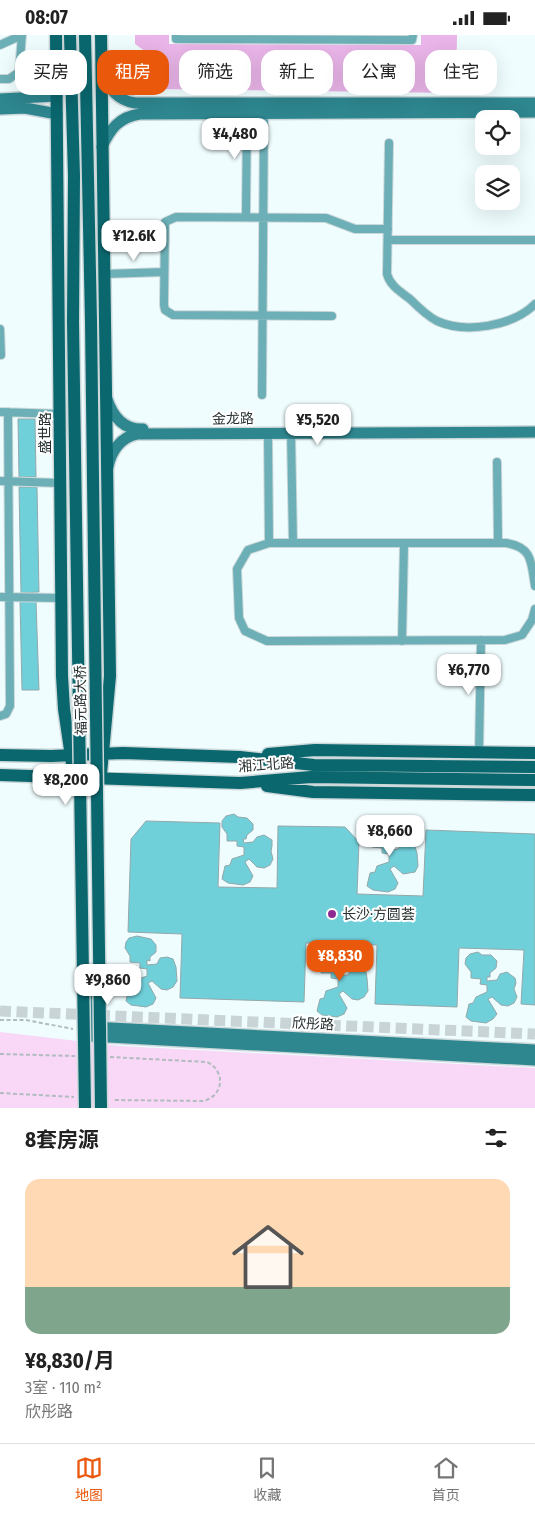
<!DOCTYPE html>
<html lang="zh">
<meta charset="utf-8">
<style>
:root{--surface:#fff;--page:#f6f6f6;--text:#222;--muted:#767676;--line:#e0e0e0;--accent:#ea580c}
body{margin:0;font-family:"Fira Sans Condensed","Noto Sans SC",sans-serif;background:var(--page);color:var(--text);height:100vh;display:flex;flex-direction:column;font-size:19px;white-space:nowrap}
*{box-sizing:border-box;margin:0}
p{font-size:16px;color:var(--muted)}
.icon{flex:none;width:28px;height:28px;fill:none;stroke:currentColor;stroke-width:2;stroke-linecap:round;stroke-linejoin:round}
.map{position:relative;height:1073px;overflow:hidden}
.panel{display:flex;flex-direction:column;background:var(--surface);flex:1}
.panel>*{flex:none}
.hud{position:absolute;left:15px;top:15px;width:505px;height:45px;display:flex;gap:10px}
.buttons{position:absolute;left:475px;top:75px;display:grid;gap:10px}
.buttons a{display:grid;place-items:center;width:45px;height:45px;border-radius:10px;background:var(--surface);box-shadow:0 5px 20px #0002;font-size:25px}
.price{position:absolute;translate:-50% -42px;padding:0 11px;border-radius:10px;background:#fff;color:#222;font-size:16px;line-height:32px;filter:drop-shadow(0 1px 2px #0008)}
.price::after{content:'';position:absolute;left:50%;top:30px;width:15px;height:11px;margin-left:-8px;background:inherit;clip-path:polygon(0 0,100% 0,50% 100%)}
.price.current{background:var(--accent);color:#fff}
ul{padding:0;list-style:none}
li{display:grid;align-content:center;gap:10px;height:265px;padding:0 25px}
li+li{border-top:1px solid var(--line)}
li span{display:grid;place-items:center;height:155px;border-radius:15px;color:#555}
li>.icon{margin-inline-start:auto}
span .icon{width:90px;height:90px;fill:#fffc;stroke-width:1}
li b{font-size:21px}
h2{display:flex;justify-content:space-between;align-items:center;height:60px;padding:0 25px;font-size:21px}
.chip{padding:0 18px;border-radius:15px;background:var(--surface);box-shadow:0 5px 20px #0002;font-size:18px;line-height:45px}
.chip.current{background:var(--accent);color:#fff}
.status{display:flex;justify-content:space-between;align-items:center;height:35px;padding:0 25px;background:var(--surface);direction:ltr}
.status svg{height:14px;fill:currentColor}
.dock{display:flex;justify-content:space-around;align-items:center;height:70px;border-top:1px solid var(--line);background:var(--surface);font-size:14px;color:var(--muted)}
.dock a{display:grid;justify-items:center;gap:2px}
.dock .current{color:var(--accent)}
.map>svg:first-child{display:block}
</style>
<div class="status"><b>08:07</b><svg viewBox="0 0 49 12"><path d="M0 12V9h3v3zM5 12V6h3v6zM10 12V3h3v9zM15 12V0h3v12zM26 1h20v11H26zM47 4h2v5h-2z"/></svg></div>
<div class="map">
<svg width="535" height="1073" viewBox="0 0 535 1073">
<rect width="100%" height="100%" fill="#f0fdff"/>
<!-- green -->
<path fill="#f8d7f7" d="M0,997L120,1011L535,1033V1073H0Z"/>
<!-- forest -->
<path fill="#eab5e9" d="M135,0H169V9L421,10V0H457L456,58L159,54L153,22L135,9Z"/>
<!-- building -->
<path fill="#70d0da" stroke="#93a8aa" d="M18,384H35L36,442H19Z
M19,452H37L39,557L21,558Z
M20,566H36L39,655H22Z
M234,779L238,782L247,783L253,789V795L247,800L246,804H243L244,808L253,807L257,802L264,800L272,805V811L271,816L273,824L270,830L264,833L257,832L249,824L245,827L253,841L250,847L243,850L228,848L222,844L225,831L230,830L232,824L244,820V812L237,811V806H227V799L222,792V786L226,781Z
M146,786L220,788L218,852L277,853L278,791L345,792L359,807L357,859L423,861L426,795L535,799V970L521,969L524,915L459,913L457,972L375,969L377,910L306,908L304,967L180,963L182,899L128,897L131,804Z
M379,786L392,790L398,796V802L391,807V811H388L389,815L398,814L402,809L409,807L414,809L417,818L418,831L415,837L403,839L394,831L390,834L398,848L395,854L388,857L373,855L367,851L370,838L375,837L377,831L389,827V819L382,818V813L372,812V806L367,799V793L371,788Z
M137,901L151,904L156,910V917L150,922V926L147,925V930L157,929L160,923L167,922L173,924L176,932L177,946L173,952L167,955L161,954L152,946L148,948L156,963L153,969L146,972L131,970L126,966L129,953L133,952L138,944L147,941V934L140,933V928L130,927V921L125,913L126,907L129,903Z
M328,912L342,915L347,921V927L341,932L340,936H338V941L348,940L351,934L358,932L366,937L367,943L368,956L364,962L358,965L352,964L343,956L339,959L347,973L344,979L337,982L322,980L317,976L320,964L324,963L326,956L338,952V944L331,943V938H321V931L316,924L317,918L320,913Z
M478,917L482,920H491L497,926L496,933L490,938V942H487V946L497,945L500,939L507,937L515,943L516,948L514,954L517,962L514,968L508,971L501,970L492,962L488,964L497,979L493,984L486,988L471,986L466,982L469,969L473,968L476,962L487,957V950L480,949L481,944L471,943V937L465,929L466,923L470,919Z"/>
<g fill="none" stroke-linecap="round" stroke-linejoin="round">
<!-- secondary-tunnel -->
<path stroke="#c8d4d6" stroke-width="11" stroke-dasharray="11 5.5" stroke-linecap="butt" d="M0,976L535,999"/>
<defs>
<path id="street" d="M176,0V4L412,5L413,0
M0,10L22,0
M0,44H9L19,37L22,0
M389,108L387,239C390,251 401,257 410,264C418,272 427,281 437,286C466,299 513,291 535,269
M246,181L247,75
M388,205H535
M104,239L164,237
M332,281L173,280L165,275L164,270L165,187L176,182L326,183L355,194H388
M0,294L1,320
M262,360L264,75
M0,377L60,379
M268,398L269,508
M291,398L293,508
M497,427L498,507
M0,446L60,448
M535,551C531,528 533,512 506,508H269L248,515L237,534L239,583L245,596L267,606L505,605L522,600L532,585L535,574
M0,562L61,563
M402,606L404,509
M0,681L6,679L10,671L8,377
M479,718L481,605"/>
<path id="secondary" d="M103,37C108,54 117,65 135,68H535
M0,64L57,61
M0,74L25,73L57,79
M102,112C110,94 119,82 140,79L535,77
M107,364C113,382 124,395 143,394
M108,432C111,416 121,402 137,399L535,397
M90,940V1001L535,1025
M92,992L535,1015"/>
<path id="primary" d="M56,0L62,641L64,674L74,742
M70,0L74,141L73,287
M85,0L91,286
M268,719L315,715L535,718
M0,720L51,721L123,718L240,722L314,730L534,732
M101,739L110,641L101,0
M0,740L240,748L311,742L535,745
M267,751L313,757L535,760"/>
</defs>
<!-- street casing -->
<use href="#street" stroke="#ccd8da" stroke-width="10"/>
<!-- secondary casing -->
<use href="#secondary" stroke="#ccd8da" stroke-width="14"/>
<!-- primary casing -->
<use href="#primary" stroke="#ccd8da" stroke-width="15"/>
<!-- path -->
<path stroke="#b0bcbe" stroke-width="2" stroke-dasharray="4 2.5" stroke-linecap="butt" d="M0,985H26L73,994
M0,1019L75,1021
M110,1022L207,1027C226,1036 224,1061 203,1066L113,1065
M0,1058L74,1062"/>
<!-- street -->
<use href="#street" stroke="#6cafb6" stroke-width="8"/>
<!-- secondary -->
<use href="#secondary" stroke="#2e868f" stroke-width="11"/>
<!-- primary -->
<use href="#primary" stroke="#0a676e" stroke-width="12"/>
<defs>
<path id="primary-bridge" d="M91,286L101,1073
M73,287L85,1073"/>
</defs>
<!-- primary-bridge casing -->
<use href="#primary-bridge" stroke="#ccd8da" stroke-width="15" stroke-linecap="butt"/>
<!-- primary-bridge -->
<use href="#primary-bridge" stroke="#0a676e" stroke-width="12"/>
</g>
<!-- markers -->
<circle fill="#8e2b92" stroke="#fff" stroke-width="2" cx="332" cy="879" r="5"/>
<g text-anchor="middle" dominant-baseline="central" stroke-width="4" stroke-linejoin="round" paint-order="stroke">
<!-- street labels -->
<g font-size="14" fill="#273030" stroke="#fff">
<text transform="translate(233 384) rotate(-1)">金龙路</text>
<text transform="translate(45 398) rotate(-90)">盛世路</text>
<text transform="translate(81 665) rotate(-91)">福元路大桥</text>
<text transform="translate(266 730) rotate(-4)">湘江北路</text>
<text transform="translate(313 989) rotate(3)">欣彤路</text>
</g>
<!-- poi labels -->
<g font-size="14" fill="#273030" stroke="#fff" text-anchor="start">
<text x="342" y="879">长沙·方圆荟</text>
</g>
</g>
</svg>
<div class="buttons">
<a><svg class="icon" aria-label="locate" viewBox="0 0 24 24"><circle cx="12" cy="12" r="6"/><path d="M12 2v4M12 18v4M2 12h4M18 12h4"/></svg></a>
<a><svg class="icon" aria-label="layers" viewBox="0 0 24 24"><path d="M12 4l9 5-9 5-9-5zM3 14l9 5 9-5"/></svg></a>
</div>
<b class="price" style="left:235px;top:125px">¥4,480</b>
<b class="price" style="left:134px;top:227px">¥12.6K</b>
<b class="price" style="left:318px;top:411px">¥5,520</b>
<b class="price" style="left:469px;top:661px">¥6,770</b>
<b class="price" style="left:66px;top:771px">¥8,200</b>
<b class="price" style="left:390px;top:822px">¥8,660</b>
<b class="price current" style="left:340px;top:947px">¥8,830</b>
<b class="price" style="left:108px;top:971px">¥9,860</b>
<div class="hud">
<a class="chip">买房</a>
<a class="chip current">租房</a>
<a class="chip">筛选</a>
<a class="chip">新上</a>
<a class="chip">公寓</a>
<a class="chip">住宅</a>
</div>
</div>
<section class="panel">
<h2>8套房源<svg class="icon" aria-label="filters" viewBox="0 0 24 24"><path d="M4 7h16M4 17h16"/><circle cx="9" cy="7" r="2"/><circle cx="15" cy="17" r="2"/></svg></h2>
<ul>
<li><span style="background:linear-gradient(#ffd9b3 70%,#7fa58c 0)"><svg class="icon" aria-label="home" viewBox="0 0 24 24"><path d="M3 11l9-7 9 7M6 9v11h12V9"/></svg></span><div><b>¥8,830/月</b><p>3室 · 110 m²</p><p>欣彤路</p></div></li>
</ul>
</section>
<nav class="dock">
<a class="current"><svg class="icon" aria-label="map" viewBox="0 0 24 24"><path d="M3 6l6-2 6 2 6-2v14l-6 2-6-2-6 2zM9 4v14M15 6v14"/></svg>地图</a>
<a><svg class="icon" aria-label="saved" viewBox="0 0 24 24"><path d="M7 4h10v16l-5-4-5 4z"/></svg>收藏</a>
<a><svg class="icon" aria-label="home" viewBox="0 0 24 24"><path d="M3 11l9-7 9 7M6 9v11h12V9"/></svg>首页</a>
</nav>
